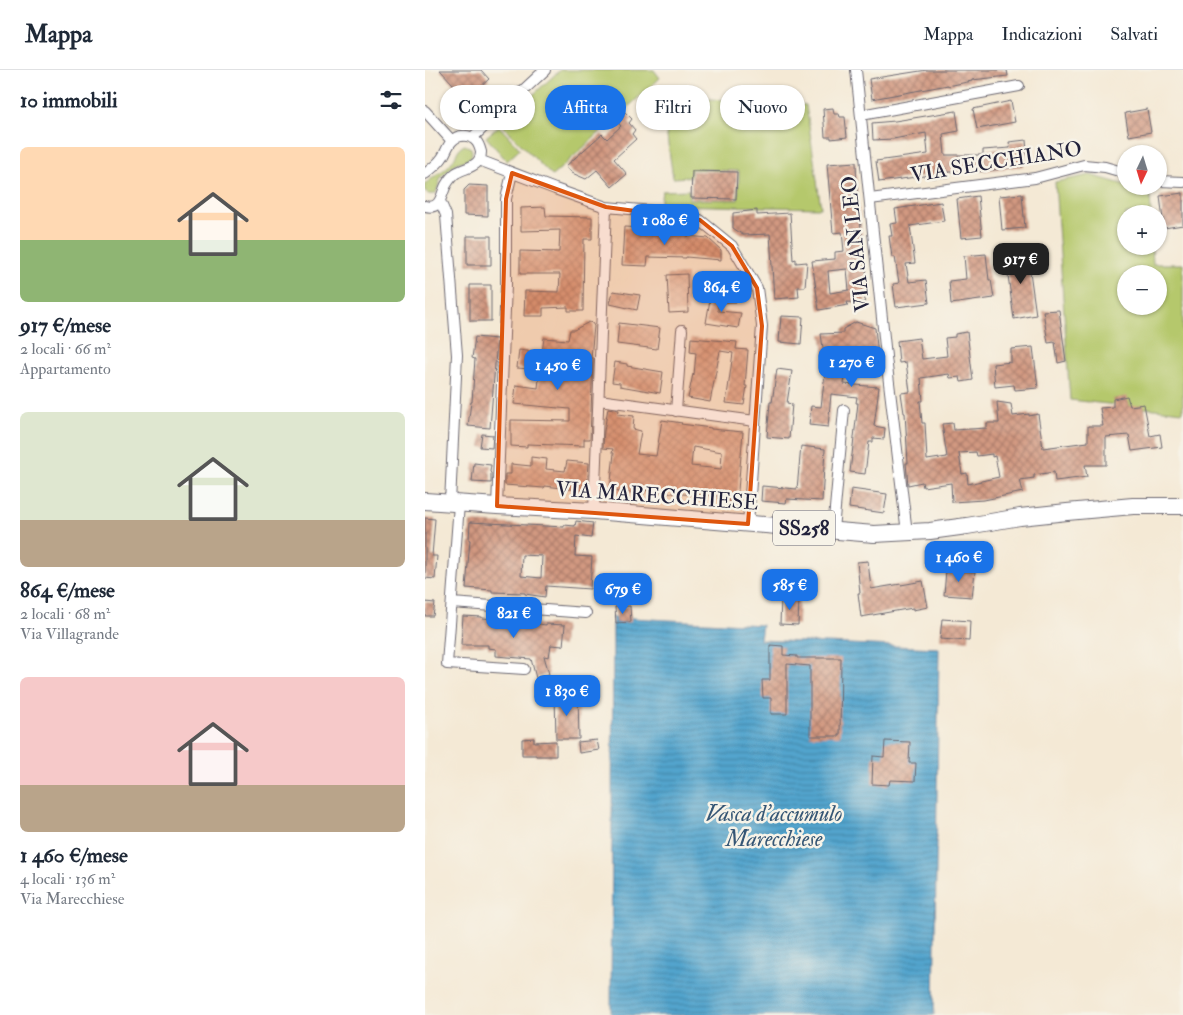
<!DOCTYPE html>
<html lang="it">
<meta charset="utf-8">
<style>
:root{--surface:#fff;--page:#f6f6f7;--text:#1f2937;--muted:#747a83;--line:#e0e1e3;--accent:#1a73e8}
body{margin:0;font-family:"IM FELL Double Pica",serif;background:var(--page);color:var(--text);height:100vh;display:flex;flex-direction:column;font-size:19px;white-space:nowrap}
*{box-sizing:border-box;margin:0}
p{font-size:16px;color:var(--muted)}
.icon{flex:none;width:28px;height:28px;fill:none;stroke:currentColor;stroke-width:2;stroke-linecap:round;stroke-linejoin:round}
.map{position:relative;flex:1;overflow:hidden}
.panel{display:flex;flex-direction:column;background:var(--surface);width:425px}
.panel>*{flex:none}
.hud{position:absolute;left:15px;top:15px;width:475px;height:45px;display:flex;gap:10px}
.needle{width:32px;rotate:184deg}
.buttons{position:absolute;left:692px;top:75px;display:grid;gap:10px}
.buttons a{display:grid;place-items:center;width:50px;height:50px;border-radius:50%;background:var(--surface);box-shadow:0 1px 4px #0004;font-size:25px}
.price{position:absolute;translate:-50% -42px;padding:0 11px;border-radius:10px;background:var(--accent);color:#fff;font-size:16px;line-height:32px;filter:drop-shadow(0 1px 2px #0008)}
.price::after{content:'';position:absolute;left:50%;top:30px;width:15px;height:11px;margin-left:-8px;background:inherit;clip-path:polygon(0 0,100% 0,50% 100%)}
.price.selected{background:#222;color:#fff}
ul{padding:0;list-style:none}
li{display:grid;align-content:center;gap:10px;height:265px;padding:0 20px}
li span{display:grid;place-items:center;height:155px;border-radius:8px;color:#555}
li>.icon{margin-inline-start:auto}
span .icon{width:90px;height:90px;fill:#fffc;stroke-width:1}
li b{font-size:21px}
h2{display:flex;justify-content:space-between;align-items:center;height:60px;padding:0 20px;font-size:21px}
.tag{padding:0 18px;border-radius:22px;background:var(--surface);box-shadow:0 1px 4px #0004;font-size:18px;line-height:45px}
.tag.selected{background:var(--accent);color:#fff}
header{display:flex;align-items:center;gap:30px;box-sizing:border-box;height:70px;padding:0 25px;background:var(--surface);border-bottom:1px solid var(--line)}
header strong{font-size:24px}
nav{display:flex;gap:28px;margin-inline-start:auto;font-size:18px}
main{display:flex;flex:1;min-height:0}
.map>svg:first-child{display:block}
</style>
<header>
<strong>Mappa</strong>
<nav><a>Mappa</a><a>Indicazioni</a><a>Salvati</a></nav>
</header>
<main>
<section class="panel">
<h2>10 immobili<svg class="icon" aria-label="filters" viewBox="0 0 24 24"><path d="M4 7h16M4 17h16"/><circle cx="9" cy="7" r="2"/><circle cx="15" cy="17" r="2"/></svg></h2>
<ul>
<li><span style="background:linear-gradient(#ffd9b3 60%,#8fb573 0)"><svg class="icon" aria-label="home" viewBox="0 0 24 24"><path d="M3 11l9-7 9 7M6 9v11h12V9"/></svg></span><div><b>917 €/mese</b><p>2 locali · 66 m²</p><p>Appartamento</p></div></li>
<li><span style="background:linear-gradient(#dfe7d0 70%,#b9a48a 0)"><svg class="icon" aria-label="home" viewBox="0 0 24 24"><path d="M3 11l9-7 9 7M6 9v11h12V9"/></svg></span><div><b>864 €/mese</b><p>2 locali · 68 m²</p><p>Via Villagrande</p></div></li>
<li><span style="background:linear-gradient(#f6c9c9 70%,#b9a48a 0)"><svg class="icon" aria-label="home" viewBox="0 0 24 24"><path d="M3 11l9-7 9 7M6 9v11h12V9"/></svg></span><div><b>1 460 €/mese</b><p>4 locali · 136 m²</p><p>Via Marecchiese</p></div></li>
</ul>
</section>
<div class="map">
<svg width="758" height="945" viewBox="0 0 758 945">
<defs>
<pattern id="water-rules" width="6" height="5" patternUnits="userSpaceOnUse" patternTransform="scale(1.25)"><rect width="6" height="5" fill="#52a4cd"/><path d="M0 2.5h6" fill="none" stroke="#4485a8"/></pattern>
<pattern id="building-cross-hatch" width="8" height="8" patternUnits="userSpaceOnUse" patternTransform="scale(1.25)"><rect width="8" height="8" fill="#d29981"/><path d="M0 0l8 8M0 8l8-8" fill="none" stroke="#aa7c6b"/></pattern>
</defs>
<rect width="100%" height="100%" fill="#f7f3e8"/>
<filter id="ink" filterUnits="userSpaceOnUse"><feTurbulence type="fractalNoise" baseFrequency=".02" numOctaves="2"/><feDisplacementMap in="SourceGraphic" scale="10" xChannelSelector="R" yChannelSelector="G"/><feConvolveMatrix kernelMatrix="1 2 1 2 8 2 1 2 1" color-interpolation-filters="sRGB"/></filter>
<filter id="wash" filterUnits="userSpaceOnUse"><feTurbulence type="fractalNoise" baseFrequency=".0096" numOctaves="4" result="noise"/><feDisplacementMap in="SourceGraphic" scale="20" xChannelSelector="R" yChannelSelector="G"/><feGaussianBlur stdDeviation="1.12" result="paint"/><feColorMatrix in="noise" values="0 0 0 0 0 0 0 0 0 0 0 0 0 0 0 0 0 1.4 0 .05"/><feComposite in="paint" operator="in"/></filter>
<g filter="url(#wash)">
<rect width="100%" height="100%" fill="#f4e9d5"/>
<!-- green -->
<path fill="#b5c86c" stroke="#6c7554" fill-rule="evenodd" d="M135,0H229L235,8L127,106L76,54Z
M236,26L381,35L396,138L235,135L237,121L264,120V129L313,130L314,101L266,99L265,107L248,108Z
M74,56L95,79L82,91L61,67Z
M40,75L46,78L47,82L46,87L42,90L31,93L16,107L11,123C6,125 3,125 0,121V114C9,106 22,100 28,90C33,83 32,78 40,75Z
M665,105L725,122L726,144H701V176H727L728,194H758V342L645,330L630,112ZM701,204H734V236H701Z"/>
<!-- water -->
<path fill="url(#water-rules)" stroke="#3a6384" d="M188,547L337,555L335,570L514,578L509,945H186Z"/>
<g id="blocks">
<!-- building -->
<path fill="url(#building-cross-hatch)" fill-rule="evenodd" d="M15,0H56L64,9L42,29Z
M502,0H582L583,6L547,10V11L523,16V15L447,29L444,9Z
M586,31L590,52L552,59L548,39Z
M408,38L409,44H414L415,47H420L422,67L406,69V67H400L398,39Z
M722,39L726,62L704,66L700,43Z
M531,41L534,61L518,64L520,85H558V80L585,78L584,72L601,70L602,83L599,84V96L551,102H522L523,107L506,108V105L454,112L451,91L503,84L501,63L468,69L448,70L447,53L470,51Z
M200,42L207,49L204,53L210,60L207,64L211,69L189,89L202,104L187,117L172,100L161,109L147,103L141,96L177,64L182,69L196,56L190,49Z
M431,92L432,124L443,216L439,233L422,232L423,235L394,240L387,191L410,189V182L419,181L417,162L408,163L402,94ZM422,199L424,220L405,223L403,201Z
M267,101L312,102L311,129L266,128Z
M44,115L63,116V146L39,145V120Z
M758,123V155L739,158L735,126Z
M597,124L600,158L577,160L574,126Z
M553,126L557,166L536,168L532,129Z
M516,132L519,151L485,156L490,193L481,194L484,212L501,210L504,233L471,237L468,214L474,213L470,187H467L464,166H467L465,154L472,153L470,139Z
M120,137L121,146L167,147V169H159L158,241H143V237L118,238V246H99L100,221L134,222L135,204H95V181L134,182L135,160L96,161V138Z
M332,140V145L365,143L368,190L371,189V193L382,192L380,217H373L374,227L349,229L345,164L318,165L308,158V143Z
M199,157L239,159V158L262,159V166L283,168L296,180V190L261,187V188L223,187L222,196L197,195Z
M42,166H66V195H42Z
M591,179L602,180L611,245L589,249L581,191L586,190V185H592Z
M561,184L564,210H566L569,228L526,234L524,211L541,209L539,186Z
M262,204L263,242L244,243L242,205Z
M45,215H66V251H45Z
M188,221L215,225L212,240L185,234Z
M286,224L311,228V232L293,233V241L316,243L313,258L281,253Z
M634,240L641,291L633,293L630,272L623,273L618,241Z
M356,246L378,247L376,274L354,272Z
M164,252L167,253L169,256L166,288H168L165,369H159V376L102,374V377L86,376V350L145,351V339L89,334L91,315L113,318L115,300L92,298L94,280L117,283L119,268L143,270L145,260H149ZM133,279L153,281L152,298L132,296Z
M431,252L450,258L453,285L435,294L422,292L419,314L454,317L449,356L460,358L459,369L448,368V372H444L440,404L425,402L433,333H431L432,327L406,324L403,357L384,355L386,336L396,337L400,303L412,304L410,284L399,285L396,264L418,263V259Z
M194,253L235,258L232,279L192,274Z
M542,262L548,310L536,312L535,307L525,308L524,304L496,308L498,331H495L497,353H500L502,390L522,387L517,354L528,353L529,360L562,358V353H574L572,332L586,334L588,346L604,344V346L613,344L618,378L663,372V356H678L675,338L688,337V329L702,326L705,336L719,334L725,366L735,364L737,377L707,381L704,365L681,367V395H660L662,407L630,411L629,402L609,405V408L595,410L598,422L559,430L527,432L526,413L498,417L497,412L483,415L481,393H483L480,343H479L476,323L485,322L481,292L474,293L472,271L494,268L497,289L522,286L520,268L530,267V264ZM551,382L552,386L567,384V387L570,386L574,407L543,414L542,403L537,404L534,383Z
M50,267L72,269L65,358L43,356L46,332H47L50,289L47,288Z
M266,268L312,272L311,279L323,280L320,316H322L319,335L301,333L308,283L295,281L285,332L263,328L268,304L269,305L271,283L265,282Z
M608,277L613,318L590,320L589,315L570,317L568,294L586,292V279Z
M190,292L202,294V296L238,302L235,323L195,316V313L187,312Z
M352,299L367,301L362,333L367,334L364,369L342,367L345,332H347Z
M183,338L194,340L193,344L209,346L208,359L216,361L212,384L231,386L237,350L257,353L256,354L286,358V359L318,362L312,432L293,430V426L257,424L219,420V424L185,421L189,383H187L188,379L178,378L179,361ZM268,377L297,382L296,399L266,396Z
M57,364L68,365L67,378L55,377Z
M376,376L400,379L397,431L362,429L361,433L336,431L337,416L372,419Z
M106,387L122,389L121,399L140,401L142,391L164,393L162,421L120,416L119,418L80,415V404H86V394L106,396Z
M49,393L66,395L65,402L66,403V413L47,412Z
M426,419L462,424L459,443L424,438Z
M0,448L10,449L7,486H12L10,509L0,508Z
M151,451L168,453L166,468L151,466L150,486L167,487L165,519L121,516L120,527L100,524V523L67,522V520L41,518L45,470H44L45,452L139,457V455L150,456ZM97,485L117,486L116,508L96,506Z
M443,491L446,519L476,514V515L498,511L503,537L488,540V538L436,547L433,523H435L432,492Z
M521,500L550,502L547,527L519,525Z
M356,528H374L373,555L355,554Z
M0,532L10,533L8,546H0Z
M205,536L206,552L191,553L190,537Z
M38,546L57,547V548L85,550L121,555V554L140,555L138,576L126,575L124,587L119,586L124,604L111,608L106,589L71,586V579L63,578V575H36Z
M517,549L545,551L544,571L515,569Z
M345,575L358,576V585L372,586V588H416L415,666H385V596L362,594V644H346V628H338L337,610H345Z
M153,624L154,669H131L130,625Z
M109,668V672L131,671V686H111V685H97V669Z
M172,670L174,680L154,683L153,672Z
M460,671L485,672L484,693H491L490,711L465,710L464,715L447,714L448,686L459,687Z"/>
</g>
</g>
<g filter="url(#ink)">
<use href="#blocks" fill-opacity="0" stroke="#6c6871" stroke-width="1"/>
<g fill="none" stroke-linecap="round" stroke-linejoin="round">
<defs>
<path id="street" d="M431,0L462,296L482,463
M0,41L27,71
M436,45L594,16
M47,68L120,0
M54,90L130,119L181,137L228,141L275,150L307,176L332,218L337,256L323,454
M0,104C6,99 13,94 17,88C21,83 22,76 27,71C33,64 45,64 51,71C54,74 55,78 56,82C56,97 41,97 31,103C27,106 24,110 21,115C16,125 16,140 0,136
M734,111L758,112
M445,129L610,108L659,95L680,97L701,103
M15,131L21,145L32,285L25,433
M174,330L330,351
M251,341L257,260
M34,434L22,594L99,599
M72,436L81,215V129L87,103
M169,441L181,137
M408,460L419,340
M27,533L161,543"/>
<path id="primary" d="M0,431L72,436L169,441L449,464L505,461L542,456L595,447L642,442L708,436H758"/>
</defs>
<!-- street casing -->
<use href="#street" stroke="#6c6871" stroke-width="12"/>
<!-- primary casing -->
<use href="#primary" stroke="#6c6871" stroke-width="18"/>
<!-- street -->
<use href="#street" stroke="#fff" stroke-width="10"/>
<!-- primary -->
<use href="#primary" stroke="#fff" stroke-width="16"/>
</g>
</g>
<!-- marked area -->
<path fill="#de560e" fill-opacity="0.2" stroke="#de560e" stroke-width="4" stroke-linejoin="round" d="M87,103L181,137L275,150L307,176L332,218L337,256L323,454L72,436L81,129Z"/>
<g text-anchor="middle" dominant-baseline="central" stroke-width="5" stroke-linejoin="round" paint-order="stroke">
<!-- shield labels -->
<rect fill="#f7f3e8" stroke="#62616f" stroke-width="1" x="348" y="440.5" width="62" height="35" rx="4"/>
<g font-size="20" font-weight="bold" fill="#22223b">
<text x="379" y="458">SS258</text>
</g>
<!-- street labels -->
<g font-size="21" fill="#22223b" stroke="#f7f3e8">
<text transform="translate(571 92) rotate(-9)">VIA SECCHIANO</text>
<text transform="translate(431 174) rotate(-96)">VIA SAN LEO</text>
<text transform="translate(232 426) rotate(4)">VIA MARECCHIESE</text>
</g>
<!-- water labels -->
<g font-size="22" font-style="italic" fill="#355675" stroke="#f7f3e8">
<text x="349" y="744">Vasca d'accumulo<tspan x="349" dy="25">Marecchiese</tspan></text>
</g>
</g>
</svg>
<div class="buttons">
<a><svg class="needle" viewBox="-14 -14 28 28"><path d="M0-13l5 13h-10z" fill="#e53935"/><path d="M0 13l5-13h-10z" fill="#747a83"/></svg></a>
<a>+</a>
<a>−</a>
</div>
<b class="price" style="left:240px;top:176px">1 080 €</b>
<b class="price selected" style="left:596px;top:215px">917 €</b>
<b class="price" style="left:297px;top:243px">864 €</b>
<b class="price" style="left:427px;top:318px">1 270 €</b>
<b class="price" style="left:133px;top:321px">1 450 €</b>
<b class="price" style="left:534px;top:513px">1 460 €</b>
<b class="price" style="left:365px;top:541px">585 €</b>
<b class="price" style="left:198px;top:545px">679 €</b>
<b class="price" style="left:89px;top:569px">821 €</b>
<b class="price" style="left:142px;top:647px">1 830 €</b>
<div class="hud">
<a class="tag">Compra</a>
<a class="tag selected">Affitta</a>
<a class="tag">Filtri</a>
<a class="tag">Nuovo</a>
</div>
</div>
</main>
